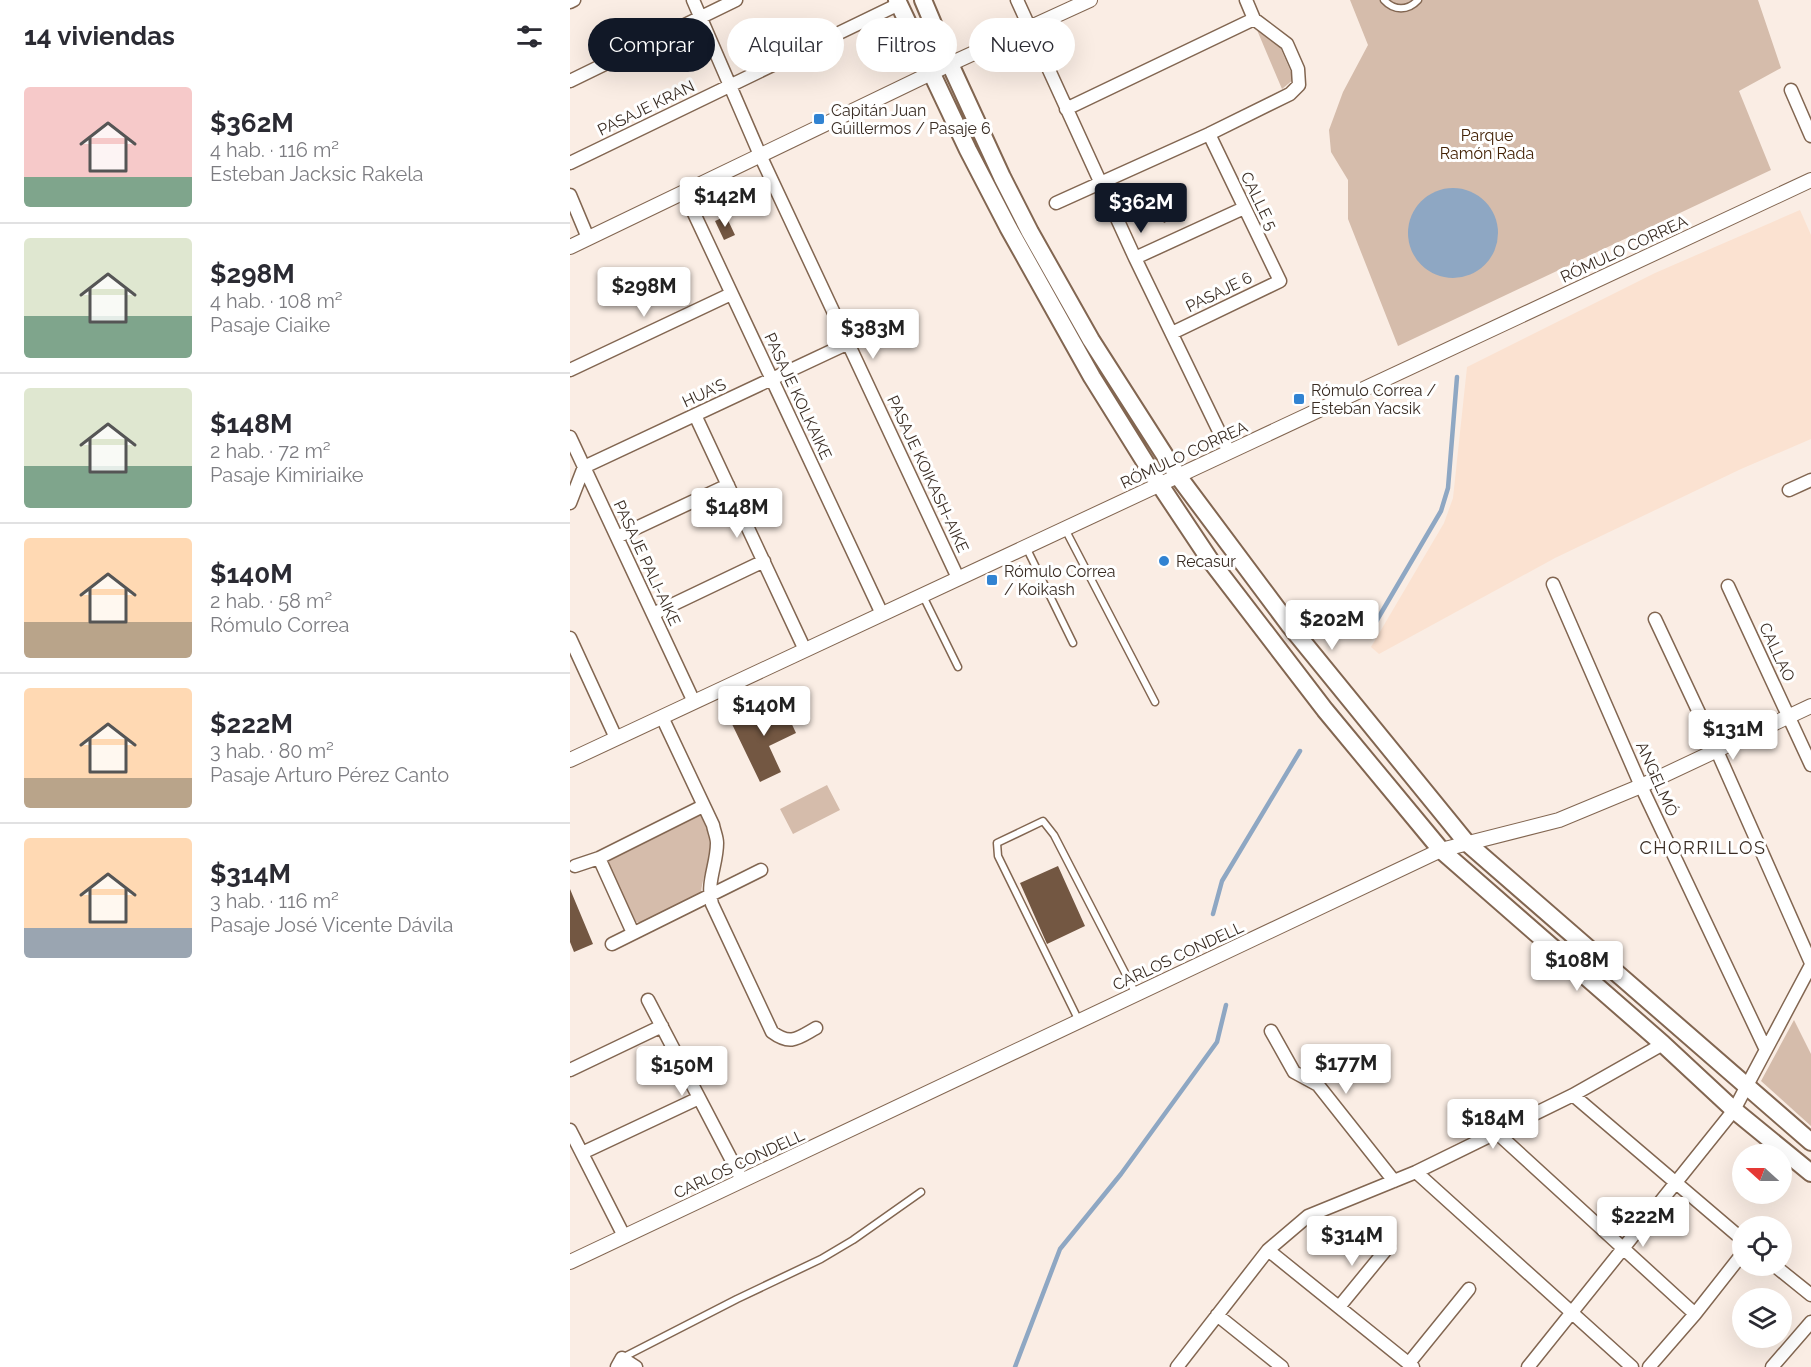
<!DOCTYPE html>
<html lang="es">
<meta charset="utf-8">
<style>
:root{--surface:#fff;--page:#f2f2f3;--text:#2b2b33;--muted:#7c7c81;--line:#e1e1e2;--accent:#111827}
body{margin:0;font-family:Raleway,sans-serif;background:var(--page);color:var(--text);height:100vh;display:flex;flex-direction:column;font-size:22px;white-space:nowrap}
*{box-sizing:border-box;margin:0}
p{font-size:20px;color:var(--muted)}
.icon{flex:none;width:33px;height:33px;fill:none;stroke:currentColor;stroke-width:2;stroke-linecap:round;stroke-linejoin:round}
.map{position:relative;flex:1;overflow:hidden}
.sheet{display:flex;flex-direction:column;background:var(--surface);width:570px}
.sheet>*{flex:none}
.banner{position:absolute;left:18px;top:18px;width:570px;height:54px;display:flex;gap:12px}
.needle{width:39px;rotate:291deg}
.tools{position:absolute;left:1162px;top:1144px;display:grid;gap:12px}
.tools a{display:grid;place-items:center;width:60px;height:60px;border-radius:50%;background:var(--surface);box-shadow:0 6px 24px #0002;font-size:30px}
.price{position:absolute;translate:-50% -51px;padding:0 14px;border-radius:6px;background:#fff;color:#222;font-size:20px;line-height:39px;filter:drop-shadow(0 2px 3px #0008)}
.price::after{content:'';position:absolute;left:50%;top:36px;width:18px;height:14px;margin-left:-9px;background:inherit;clip-path:polygon(0 0,100% 0,50% 100%)}
.price.selected{background:var(--accent);color:#fff}
ul{padding:0;list-style:none}
li{display:flex;align-items:center;gap:18px;height:150px;padding:0 24px}
li+li{border-top:2px solid var(--line)}
li span{display:grid;place-items:center;flex:none;width:168px;height:120px;border-radius:6px;color:#555}
li>.icon{margin-inline-start:auto}
span .icon{width:72px;height:72px;fill:#fffc;stroke-width:1}
li b{font-size:26px}
h2{display:flex;justify-content:space-between;align-items:center;height:72px;padding:0 24px;font-size:26px}
.chip{padding:0 21px;border-radius:27px;background:var(--surface);box-shadow:0 6px 24px #0002;font-size:21px;line-height:54px}
.chip.selected{background:var(--accent);color:#fff}
main{display:flex;flex:1;min-height:0}
.map>svg:first-child{display:block}
</style>
<main>
<section class="sheet">
<h2>14 viviendas<svg class="icon" aria-label="filters" viewBox="0 0 24 24"><path d="M4 7h16M4 17h16"/><circle cx="9" cy="7" r="2"/><circle cx="15" cy="17" r="2"/></svg></h2>
<ul>
<li><span style="background:linear-gradient(#f6c9c9 75%,#7fa58c 0)"><svg class="icon" aria-label="home" viewBox="0 0 24 24"><path d="M3 11l9-7 9 7M6 9v11h12V9"/></svg></span><div><b>$362M</b><p>4 hab. · 116 m²</p><p>Esteban Jacksic Rakela</p></div></li>
<li><span style="background:linear-gradient(#dfe7d0 65%,#7fa58c 0)"><svg class="icon" aria-label="home" viewBox="0 0 24 24"><path d="M3 11l9-7 9 7M6 9v11h12V9"/></svg></span><div><b>$298M</b><p>4 hab. · 108 m²</p><p>Pasaje Ciaike</p></div></li>
<li><span style="background:linear-gradient(#dfe7d0 65%,#7fa58c 0)"><svg class="icon" aria-label="home" viewBox="0 0 24 24"><path d="M3 11l9-7 9 7M6 9v11h12V9"/></svg></span><div><b>$148M</b><p>2 hab. · 72 m²</p><p>Pasaje Kimiriaike</p></div></li>
<li><span style="background:linear-gradient(#ffd9b3 70%,#b9a48a 0)"><svg class="icon" aria-label="home" viewBox="0 0 24 24"><path d="M3 11l9-7 9 7M6 9v11h12V9"/></svg></span><div><b>$140M</b><p>2 hab. · 58 m²</p><p>Rómulo Correa</p></div></li>
<li><span style="background:linear-gradient(#ffd9b3 75%,#b9a48a 0)"><svg class="icon" aria-label="home" viewBox="0 0 24 24"><path d="M3 11l9-7 9 7M6 9v11h12V9"/></svg></span><div><b>$222M</b><p>3 hab. · 80 m²</p><p>Pasaje Arturo Pérez Canto</p></div></li>
<li><span style="background:linear-gradient(#ffd9b3 75%,#9aa5b1 0)"><svg class="icon" aria-label="home" viewBox="0 0 24 24"><path d="M3 11l9-7 9 7M6 9v11h12V9"/></svg></span><div><b>$314M</b><p>3 hab. · 116 m²</p><p>Pasaje José Vicente Dávila</p></div></li>
</ul>
</section>
<div class="map">
<svg width="1241" height="1367" viewBox="0 0 1241 1367">
<rect width="100%" height="100%" fill="#faede4"/>
<!-- built -->
<path fill="#fbe2d1" d="M1230,210L1241,235V439L1171,469L985,558L809,654L801,647L874,523L883,498L897,367L1085,273Z"/>
<!-- green -->
<path fill="#d5bcab" d="M780,0H1188L1211,68L1169,91L1201,170L828,346L778,219V180L761,152L759,130L773,92L798,45Z
M687,30L710,47L724,79L712,89Z
M257,785L270,810L223,834L210,809Z
M130,814C133,822 138,829 139,837C143,856 132,875 131,894L71,923L66,922L38,864L39,859Z
M1224,1020L1241,1054V1126L1191,1081Z"/>
<!-- water -->
<path fill="#8ea7c3" d="M838 233a45 45 0 1 1 90 0a45 45 0 1 1-90 0Z"/>
<g fill="none" stroke-linecap="round" stroke-linejoin="round">
<!-- stream -->
<path stroke="#8ea7c3" stroke-width="4.5" d="M800,632L871,511L878,488L887,377
M643,914L652,881L730,751
M445,1367L490,1249L551,1174L647,1042L656,1005"/>
</g>
<!-- building -->
<path fill="#735742" d="M605,198L612,214L594,223L593,221L589,222L582,208Z
M156,216L165,235L154,240L145,221Z
M210,699L226,733L199,746L211,772L190,782L161,722Z
M488,866L515,926L477,944L450,883Z
M0,889L23,944L4,952L0,942Z"/>
<g fill="none" stroke-linecap="round" stroke-linejoin="round">
<defs>
<path id="service" d="M814,0C824,11 838,11 848,0
M495,529L585,702
M456,547L503,643
M353,596L388,667
M509,1021L428,856L427,843L473,821L484,835L566,994
M52,1358L167,1299L251,1259L283,1240L351,1192"/>
<path id="minor" d="M123,0L190,155L388,578
M447,0L565,258L659,452
M0,2L4,0
M0,81L166,0
M1221,90L1241,136
M496,109L684,19
M0,163L329,4
M114,192L312,614
M0,195L18,238
M486,203L639,134L720,94L729,85L728,69L717,44L684,19L676,0
M565,258L674,208
M602,333L710,281L639,134
M0,370L161,294
M125,415L235,650
M0,437L124,702
M1219,490L1241,480
M0,503L14,467L302,332
M47,537L158,485
M983,584L1071,786L1196,1050
M1158,586L1241,765
M83,614L194,561
M1085,619L1147,751L1241,963
M0,638L46,738
M92,717L143,825C144,831 147,837 147,843C147,865 136,882 142,904L202,1032C221,1046 228,1038 246,1028
M29,858L63,933
M5,866L29,858L133,806
M42,944L191,870
M78,1000L172,1180
M701,1031L724,1072L748,1085L824,1181
M0,1070L92,1026
M1003,1095L1173,1240
M0,1130L54,1236
M926,1132L1125,1314
M12,1153L129,1098
M846,1172L1062,1367
M698,1250L843,1367
M1205,1266L1241,1295
M769,1307L819,1246
M647,1315L712,1367
M839,1363L899,1289
M47,1367L52,1358L66,1367
M607,1367L698,1250L738,1216L846,1172L1003,1095L1093,1044
M958,1367L1164,1110L1241,965
M1079,1367L1125,1314L1173,1253
M1202,1367L1241,1322"/>
<path id="tertiary" d="M0,247L380,64L520,0
M0,760L1241,180
M0,1262L871,850L989,820L1071,786L1241,706"/>
<path id="secondary" d="M327,0L398,150L438,227L522,377L580,470L640,560L755,710L871,850L1093,1044L1164,1110L1241,1173
M353,0L380,64L432,177L460,232L521,340L608,476L720,626L896,842L1241,1142"/>
</defs>
<!-- service casing -->
<use href="#service" stroke="#826651" stroke-width="9"/>
<!-- minor casing -->
<use href="#minor" stroke="#826651" stroke-width="15"/>
<!-- tertiary casing -->
<use href="#tertiary" stroke="#826651" stroke-width="16"/>
<!-- secondary casing -->
<use href="#secondary" stroke="#826651" stroke-width="20"/>
<!-- service -->
<use href="#service" stroke="#fff" stroke-width="6"/>
<!-- minor -->
<use href="#minor" stroke="#fff" stroke-width="12"/>
<!-- tertiary -->
<use href="#tertiary" stroke="#fff" stroke-width="14"/>
<!-- secondary -->
<use href="#secondary" stroke="#fff" stroke-width="16"/>
</g>
<!-- markers -->
<g fill="#3183d2" stroke="#fff" stroke-width="2">
<rect x="243" y="113" width="12" height="12" rx="3"/>
<rect x="723" y="393" width="12" height="12" rx="3"/>
<circle cx="594" cy="561" r="6"/>
<rect x="416" y="574" width="12" height="12" rx="3"/>
</g>
<g text-anchor="middle" dominant-baseline="central" stroke-width="6" stroke-linejoin="round" paint-order="stroke">
<!-- street labels -->
<g font-size="16" fill="#3a2d24" stroke="#fff">
<text transform="translate(76 108) rotate(-26)">PASAJE KRAN</text>
<text transform="translate(689 201) rotate(64)">CALLE 5</text>
<text transform="translate(1054 249) rotate(-25)">RÓMULO CORREA</text>
<text transform="translate(649 292) rotate(-26)">PASAJE 6</text>
<text transform="translate(134 393) rotate(-25)">HUA'S</text>
<text transform="translate(228 396) rotate(65)">PASAJE KOLKAIKE</text>
<text transform="translate(614 455) rotate(-25)">RÓMULO CORREA</text>
<text transform="translate(358 474) rotate(65)">PASAJE KOIKASH-AIKE</text>
<text transform="translate(77 563) rotate(65)">PASAJE PALI-AIKE</text>
<text transform="translate(1207 652) rotate(65)">CALLAO</text>
<text transform="translate(1087 779) rotate(66)">ANGELMÓ</text>
<text transform="translate(608 956) rotate(-25)">CARLOS CONDELL</text>
<text transform="translate(169 1164) rotate(-25)">CARLOS CONDELL</text>
</g>
<!-- poi labels -->
<g font-size="16" fill="#3a2d24" stroke="#fff" text-anchor="start">
<text x="261" y="110">Capitán Juan<tspan x="261" dy="18">Guillermos / Pasaje 6</tspan></text>
<text x="741" y="390">Rómulo Correa /<tspan x="741" dy="18">Esteban Yacsik</tspan></text>
<text x="606" y="561">Recasur</text>
<text x="434" y="571">Rómulo Correa<tspan x="434" dy="18">/ Koikash</tspan></text>
</g>
<!-- park labels -->
<g font-size="16" fill="#432206" stroke="#fff">
<text x="917" y="135">Parque<tspan x="917" dy="18">Ramón Rada</tspan></text>
</g>
<!-- neighbourhood labels -->
<g font-size="18" letter-spacing="1.5" fill="#3a2d24" stroke="#fff">
<text x="1133" y="847">CHORRILLOS</text>
</g>
</g>
</svg>
<div class="tools">
<a><svg class="needle" viewBox="-14 -14 28 28"><path d="M0-13l5 13h-10z" fill="#e53935"/><path d="M0 13l5-13h-10z" fill="#7c7c81"/></svg></a>
<a><svg class="icon" aria-label="locate" viewBox="0 0 24 24"><circle cx="12" cy="12" r="6"/><path d="M12 2v4M12 18v4M2 12h4M18 12h4"/></svg></a>
<a><svg class="icon" aria-label="layers" viewBox="0 0 24 24"><path d="M12 4l9 5-9 5-9-5zM3 14l9 5 9-5"/></svg></a>
</div>
<b class="price" style="left:155px;top:228px">$142M</b>
<b class="price selected" style="left:571px;top:234px">$362M</b>
<b class="price" style="left:74px;top:318px">$298M</b>
<b class="price" style="left:303px;top:360px">$383M</b>
<b class="price" style="left:167px;top:539px">$148M</b>
<b class="price" style="left:762px;top:651px">$202M</b>
<b class="price" style="left:194px;top:737px">$140M</b>
<b class="price" style="left:1163px;top:761px">$131M</b>
<b class="price" style="left:1007px;top:992px">$108M</b>
<b class="price" style="left:776px;top:1095px">$177M</b>
<b class="price" style="left:112px;top:1097px">$150M</b>
<b class="price" style="left:923px;top:1150px">$184M</b>
<b class="price" style="left:1073px;top:1248px">$222M</b>
<b class="price" style="left:782px;top:1267px">$314M</b>
<div class="banner">
<a class="chip selected">Comprar</a>
<a class="chip">Alquilar</a>
<a class="chip">Filtros</a>
<a class="chip">Nuevo</a>
</div>
</div>
</main>
